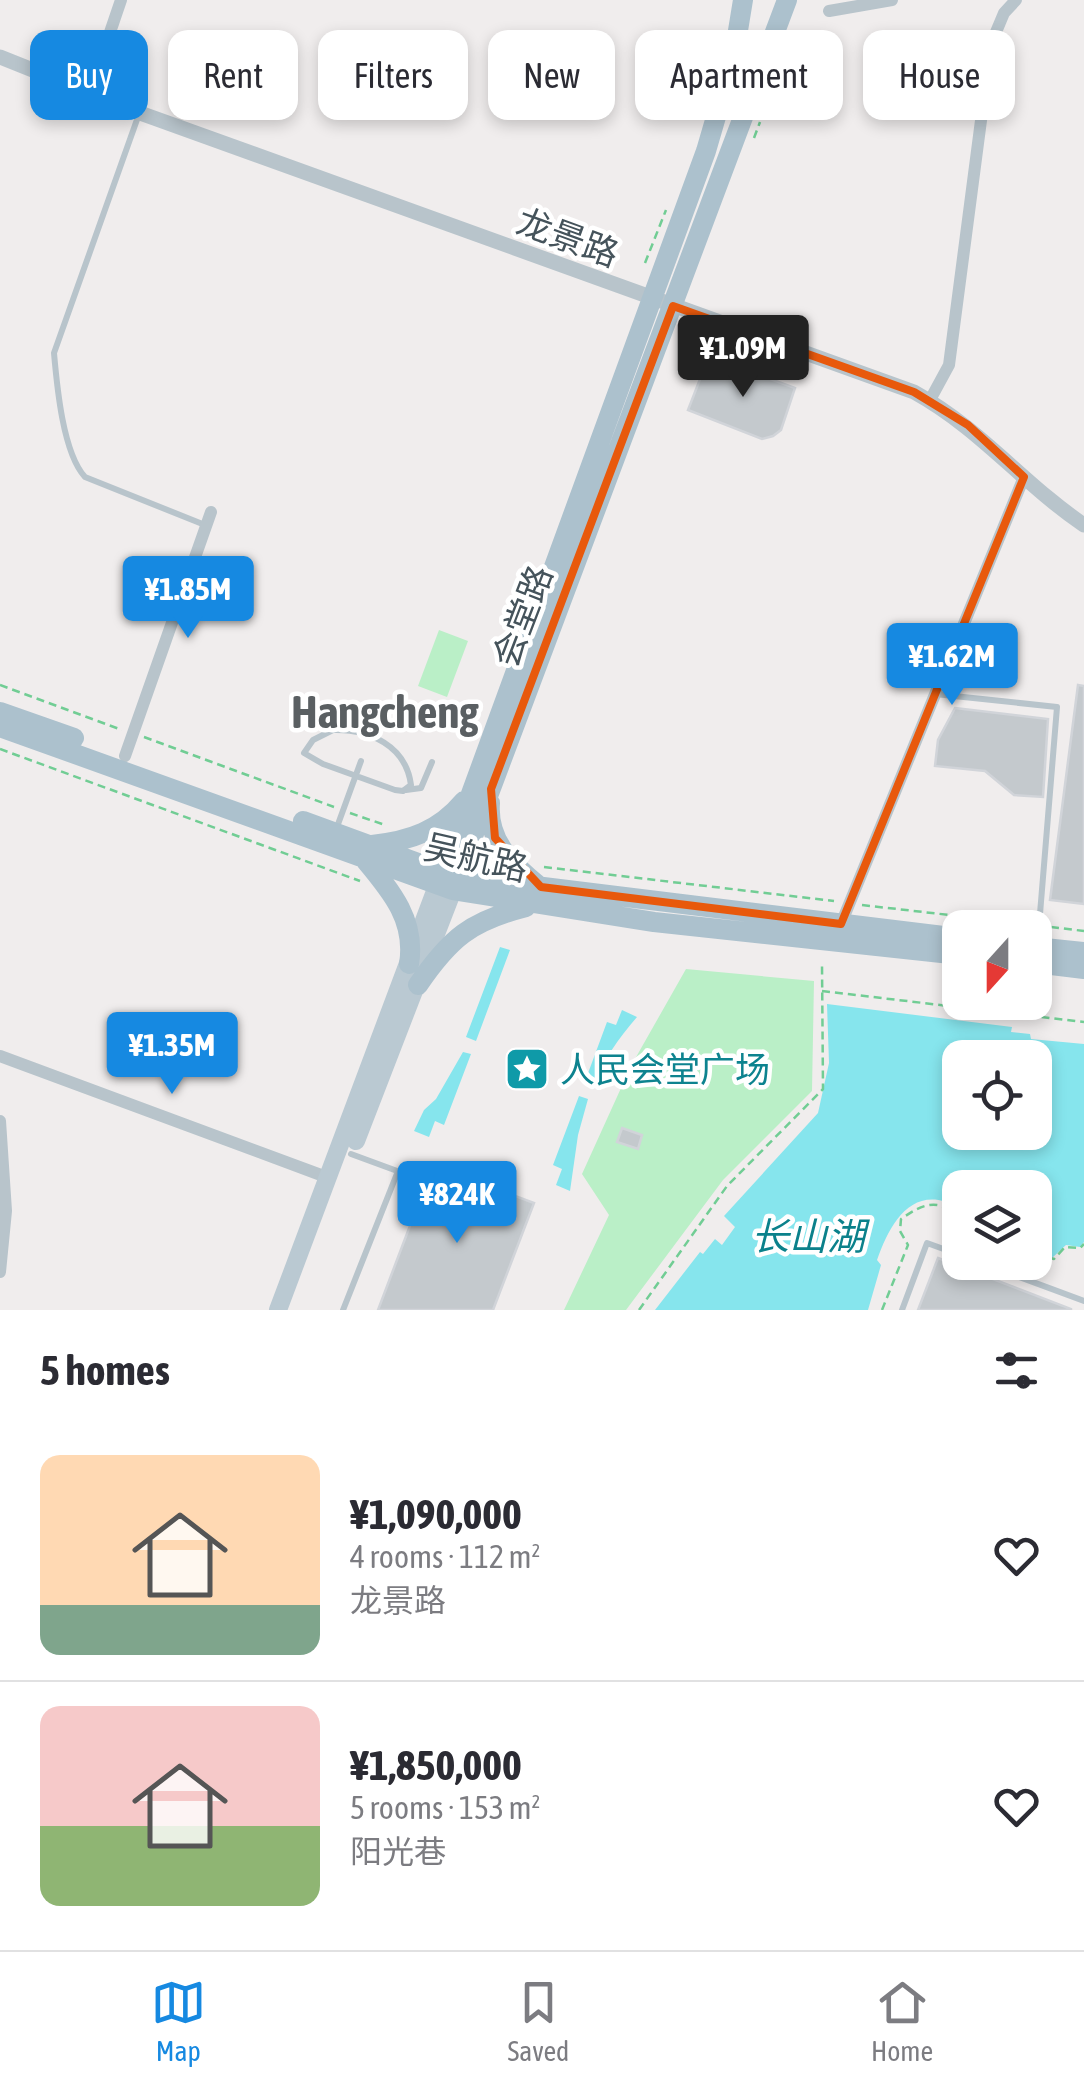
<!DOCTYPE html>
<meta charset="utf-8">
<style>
:root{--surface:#fff;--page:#f7f7f7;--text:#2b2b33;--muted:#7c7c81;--line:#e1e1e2;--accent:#1689e1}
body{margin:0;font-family:"Asap Condensed","Noto Sans SC",sans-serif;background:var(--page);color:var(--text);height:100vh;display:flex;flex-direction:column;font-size:38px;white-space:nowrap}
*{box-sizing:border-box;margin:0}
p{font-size:32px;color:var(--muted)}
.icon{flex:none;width:55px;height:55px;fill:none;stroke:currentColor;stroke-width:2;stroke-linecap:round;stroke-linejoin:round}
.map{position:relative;height:1310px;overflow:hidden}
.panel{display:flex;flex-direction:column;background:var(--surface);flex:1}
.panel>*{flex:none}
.top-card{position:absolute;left:30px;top:30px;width:1025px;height:90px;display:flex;gap:20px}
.needle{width:65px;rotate:201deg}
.buttons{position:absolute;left:942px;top:910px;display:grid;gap:20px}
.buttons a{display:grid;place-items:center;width:110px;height:110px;border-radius:20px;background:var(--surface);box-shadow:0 5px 15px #0003;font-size:50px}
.price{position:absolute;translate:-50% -85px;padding:0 22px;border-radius:10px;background:var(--accent);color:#fff;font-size:32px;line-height:65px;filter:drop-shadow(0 2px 5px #0008)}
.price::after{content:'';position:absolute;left:50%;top:60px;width:30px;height:22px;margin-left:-15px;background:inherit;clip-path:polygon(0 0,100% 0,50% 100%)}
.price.selected{background:#222;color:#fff}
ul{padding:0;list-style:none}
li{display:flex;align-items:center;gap:30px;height:250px;padding:0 40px}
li+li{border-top:2px solid var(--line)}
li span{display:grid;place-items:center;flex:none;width:280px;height:200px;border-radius:20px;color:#555}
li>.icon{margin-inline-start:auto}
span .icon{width:120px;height:120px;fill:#fffc;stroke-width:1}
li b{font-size:42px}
h2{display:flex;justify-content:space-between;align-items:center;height:120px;padding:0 40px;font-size:42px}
.tag{padding:0 35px;border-radius:20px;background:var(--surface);box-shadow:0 5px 15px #0003;font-size:35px;line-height:90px}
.tag.selected{background:var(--accent);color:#fff}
.tabs{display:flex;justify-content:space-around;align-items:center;height:140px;border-top:2px solid var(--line);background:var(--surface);font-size:28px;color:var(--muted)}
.tabs a{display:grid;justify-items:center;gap:5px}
.tabs .selected{color:var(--accent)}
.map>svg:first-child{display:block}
</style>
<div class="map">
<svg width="1084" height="1310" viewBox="0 0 1084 1310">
<rect width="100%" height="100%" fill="#f0eded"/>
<!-- green -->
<path fill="#baefc7" d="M439,630L468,641L447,697L418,686Z
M686,969L814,981L812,1091L723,1180L626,1310H564L609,1215L582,1174L631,1066Z"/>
<!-- water -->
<path fill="#86e5ed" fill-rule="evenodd" d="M500,947L510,950L476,1041L466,1037Z
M827,1004L1012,1027L1011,1032L1030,1034L1031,1039L1084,1044V1242L1080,1247L1066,1245L1052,1258L1035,1253V1188H960V1208C913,1181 890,1223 877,1260L881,1265L868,1310H655L700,1252L703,1254L715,1239L722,1245L735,1227L724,1216L818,1113L829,1063ZM960,1058H1035V1132H960Z
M622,1010L637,1017C618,1039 603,1060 593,1087L584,1084L607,1022L616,1025Z
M463,1052L471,1054L444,1125L435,1121L429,1137L414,1131L424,1110L436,1099Z
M579,1096L588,1099L578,1135L570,1191L556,1185L562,1169L553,1165Z"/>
<!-- building -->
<path fill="#c4c9cd" stroke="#d1d4d9" stroke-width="2.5" d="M724,362L795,388L781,430L773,436L762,439L688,410L702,374Z
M1078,685L1084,686V904L1050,900Z
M955,708L1048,719L1043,797L1014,795L985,771L935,766L938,740Z
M622,1128L642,1135L638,1149L617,1142Z
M433,1165L534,1203L493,1310H378Z
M938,1258L1071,1309V1310H918Z"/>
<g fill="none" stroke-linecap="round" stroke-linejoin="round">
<!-- path -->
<path stroke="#71cd94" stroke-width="2.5" stroke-dasharray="8 5" stroke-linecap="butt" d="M754,138L760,122
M645,263L666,210
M0,685L122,730
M144,737L334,807
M0,749L360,881
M350,813L385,825
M544,867L834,901
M862,905L1028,924
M1051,927L1084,931
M822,991L1084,1022
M1035,1254L1054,1259L1065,1247L1080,1248L1084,1244
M639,1310L727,1186L823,1089L822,965
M882,1310L908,1245L900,1231L901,1219C924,1203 936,1199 960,1215"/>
<!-- service -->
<path stroke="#b8c4cb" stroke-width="6" d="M139,114L54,353C57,387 63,453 85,477L205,525
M935,694L1057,707L1039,926
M333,730C370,729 406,746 411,785L403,791L395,790L323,764L304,753L313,740Z
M406,790L421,788L432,762
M337,827L361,761
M351,1154L419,1179
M979,1262L1084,1301
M343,1310L398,1171
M902,1310L927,1243L960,1255"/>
<!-- minor -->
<path stroke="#b8c4cb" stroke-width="12" d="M829,11L892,0
M89,94L121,0
M930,400L949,365L991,44L1004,13L1016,0
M125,756L211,512
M841,924L1024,477
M0,1056L329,1178
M0,1121L6,1211L0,1272"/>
<!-- tertiary -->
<path stroke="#b8c4cb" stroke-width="15" d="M0,57L140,113L914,392C981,429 1022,483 1084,525"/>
<!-- secondary -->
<path stroke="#bac9d2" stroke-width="18" d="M356,1141L453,890
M278,1310L437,886"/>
<!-- primary -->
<path stroke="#acc1cd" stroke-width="20" d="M0,712L74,738
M0,727L453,890L654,922L960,955
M490,803C487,841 512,864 539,886
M303,821L426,866L478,879L960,938
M372,845C410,841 439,831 464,801
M366,861C392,892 416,921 409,964
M438,884L706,151L734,55L743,0
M455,884L787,0
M1035,947L1084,952
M1035,963L1084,969
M418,985C450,938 471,921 526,907"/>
</g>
<!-- marked area -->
<path fill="none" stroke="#e8590c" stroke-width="8" stroke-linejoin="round" d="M673,306L914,392L968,425L1024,477L841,924L541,887L495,838L491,789Z"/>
<!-- icons -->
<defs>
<symbol id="sight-square" viewBox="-11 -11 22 22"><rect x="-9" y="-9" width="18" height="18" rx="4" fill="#0f9aa8" stroke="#fff"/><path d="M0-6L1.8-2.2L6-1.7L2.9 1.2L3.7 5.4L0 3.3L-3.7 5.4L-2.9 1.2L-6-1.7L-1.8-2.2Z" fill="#fff"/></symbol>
</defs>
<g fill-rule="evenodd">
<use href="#sight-square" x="502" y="1044" width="50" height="50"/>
</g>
<g text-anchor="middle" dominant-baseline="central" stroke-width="9" stroke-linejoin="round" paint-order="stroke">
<!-- street labels -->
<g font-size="35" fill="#45535b" stroke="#fff">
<text transform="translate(568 237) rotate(20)">龙景路</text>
<text transform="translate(522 616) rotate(-69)">会堂路</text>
<text transform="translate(476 857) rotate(13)">吴航路</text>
</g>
<!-- culture labels -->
<g font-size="35" fill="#0d838f" stroke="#fff" text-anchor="start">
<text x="560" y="1069">人民会堂广场</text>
</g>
<!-- water labels -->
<g font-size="38" font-style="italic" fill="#0b818b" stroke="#fff">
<text x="808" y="1236">长山湖</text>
</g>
<!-- district labels -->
<g font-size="45" font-weight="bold" fill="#5a5f62" stroke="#fff">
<text x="385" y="712">Hangcheng</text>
</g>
</g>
</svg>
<div class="buttons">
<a><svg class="needle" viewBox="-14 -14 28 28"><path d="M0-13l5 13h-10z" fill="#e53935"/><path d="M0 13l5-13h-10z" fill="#7c7c81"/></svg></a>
<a><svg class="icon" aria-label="locate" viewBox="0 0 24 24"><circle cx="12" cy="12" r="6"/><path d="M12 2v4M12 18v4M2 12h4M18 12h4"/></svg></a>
<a><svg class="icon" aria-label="layers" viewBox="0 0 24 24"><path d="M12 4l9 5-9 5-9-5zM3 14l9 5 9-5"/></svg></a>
</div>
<b class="price selected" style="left:743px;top:400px">¥1.09M</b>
<b class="price" style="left:188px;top:641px">¥1.85M</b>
<b class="price" style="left:952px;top:708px">¥1.62M</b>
<b class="price" style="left:172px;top:1097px">¥1.35M</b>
<b class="price" style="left:457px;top:1246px">¥824K</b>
<div class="top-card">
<a class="tag selected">Buy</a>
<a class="tag">Rent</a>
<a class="tag">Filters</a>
<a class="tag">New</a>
<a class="tag">Apartment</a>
<a class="tag">House</a>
</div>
</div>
<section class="panel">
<h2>5 homes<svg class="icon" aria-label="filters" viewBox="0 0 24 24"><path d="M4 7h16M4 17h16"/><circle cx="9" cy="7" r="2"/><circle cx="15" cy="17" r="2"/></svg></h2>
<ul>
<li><span style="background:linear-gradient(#ffd9b3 75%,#7fa58c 0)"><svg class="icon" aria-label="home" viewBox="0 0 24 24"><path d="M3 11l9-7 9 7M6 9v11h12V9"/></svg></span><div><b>¥1,090,000</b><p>4 rooms · 112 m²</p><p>龙景路</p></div><svg class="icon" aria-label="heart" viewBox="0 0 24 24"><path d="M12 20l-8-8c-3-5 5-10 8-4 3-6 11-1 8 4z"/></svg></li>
<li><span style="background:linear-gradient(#f6c9c9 60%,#8fb573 0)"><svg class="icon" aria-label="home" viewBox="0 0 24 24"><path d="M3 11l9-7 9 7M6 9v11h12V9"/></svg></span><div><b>¥1,850,000</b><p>5 rooms · 153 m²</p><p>阳光巷</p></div><svg class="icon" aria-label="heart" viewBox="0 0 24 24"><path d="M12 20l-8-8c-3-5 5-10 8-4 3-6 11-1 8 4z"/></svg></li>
</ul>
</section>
<nav class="tabs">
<a class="selected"><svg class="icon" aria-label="map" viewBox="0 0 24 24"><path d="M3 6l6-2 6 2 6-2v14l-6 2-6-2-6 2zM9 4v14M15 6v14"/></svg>Map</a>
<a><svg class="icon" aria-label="saved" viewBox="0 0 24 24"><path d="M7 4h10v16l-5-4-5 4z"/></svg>Saved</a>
<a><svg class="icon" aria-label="home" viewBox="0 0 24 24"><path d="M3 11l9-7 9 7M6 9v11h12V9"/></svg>Home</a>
</nav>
